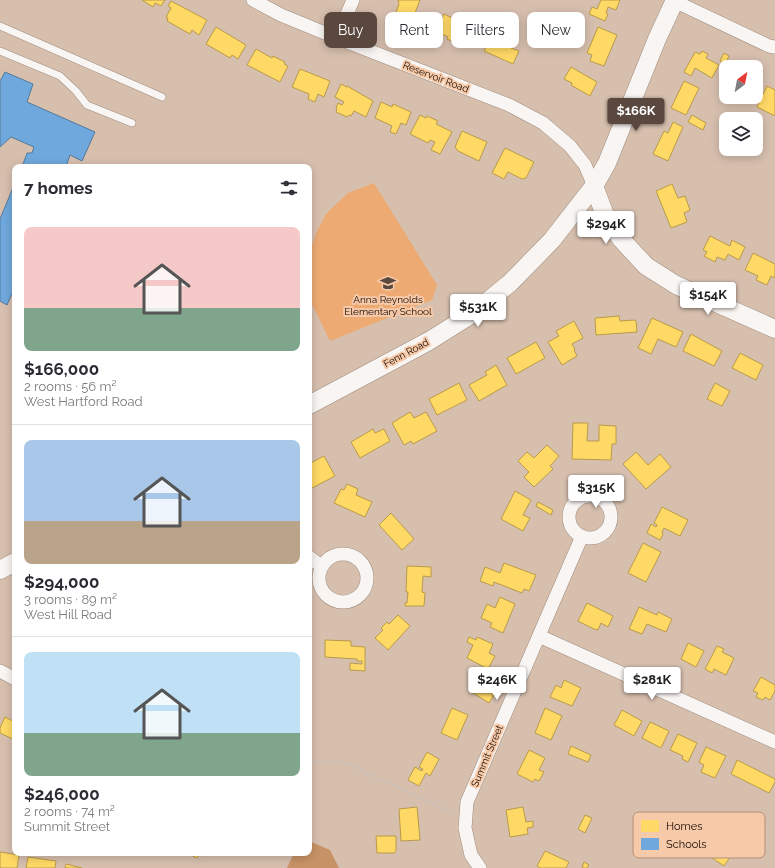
<!DOCTYPE html>
<meta charset="utf-8">
<style>
:root{--surface:#fff;--page:#f7f7f7;--text:#2b2b33;--muted:#7c7c81;--line:#e1e1e2;--accent:#5a483e}
body{margin:0;font-family:Raleway,sans-serif;background:var(--page);color:var(--text);height:100vh;display:flex;flex-direction:column;font-size:15px;white-space:nowrap}
*{box-sizing:border-box;margin:0}
p{font-size:13px;color:var(--muted)}
.icon{flex:none;width:22px;height:22px;fill:none;stroke:currentColor;stroke-width:2;stroke-linecap:round;stroke-linejoin:round}
.map{position:relative;flex:1;overflow:hidden}
.panel{position:absolute;left:12px;top:164px;width:300px;height:692px;display:flex;flex-direction:column;background:var(--surface);border-radius:8px;box-shadow:0 2px 10px #0003}
.panel>*{flex:none}
.banner{position:absolute;left:324px;top:12px;width:380px;height:36px;display:flex;gap:8px}
.needle{width:26px;rotate:32deg}
.buttons{position:absolute;left:719px;top:60px;display:grid;gap:8px}
.buttons a{display:grid;place-items:center;width:44px;height:44px;border-radius:8px;background:var(--surface);box-shadow:0 2px 10px #0003;font-size:20px}
.price{position:absolute;translate:-50% -34px;padding:0 9px;border-radius:4px;background:#fff;color:#222;font-size:13px;line-height:26px;filter:drop-shadow(0 1px 2px #0008)}
.price::after{content:'';position:absolute;left:50%;top:24px;width:12px;height:9px;margin-left:-6px;background:inherit;clip-path:polygon(0 0,100% 0,50% 100%)}
.price.on{background:var(--accent);color:#fff}
ul{padding:0;list-style:none}
li{display:grid;align-content:center;gap:8px;height:212px;padding:0 12px}
li+li{border-top:1px solid var(--line)}
li span{display:grid;place-items:center;height:124px;border-radius:8px;color:#555}
li>.icon{margin-inline-start:auto}
span .icon{width:72px;height:72px;fill:#fffc;stroke-width:1}
li b{font-size:17px}
h2{display:flex;justify-content:space-between;align-items:center;height:48px;padding:0 12px;font-size:17px}
.chip{padding:0 14px;border-radius:8px;background:var(--surface);box-shadow:0 2px 10px #0003;font-size:14px;line-height:36px}
.chip.on{background:var(--accent);color:#fff}
.map>svg:first-child{display:block}
</style>
<div class="map">
<svg width="775" height="868" viewBox="0 0 775 868">
<rect width="100%" height="100%" fill="#d7bfae"/>
<!-- green -->
<path fill="#edaa73" d="M374,183L437,285L432,300L330,341L311,302L309,293V256L316,233L326,214L348,193Z"/>
<!-- forest -->
<path fill="#c79266" d="M309,841L330,850L339,868H287L294,853H309Z"/>
<!-- homes -->
<path fill="#ffd966" stroke="#b99a48" d="M142,0H165L161,6L155,3L153,7Z
M398,0H420L412,21L395,15L399,4Z
M601,0H620L616,10L608,7L606,13L608,14L605,21L589,14L592,7L597,9Z
M171,1L207,20L199,35L192,30L190,34L167,21L168,18L166,17L171,8L168,6Z
M444,14L466,25L464,29L471,32L465,45L459,42L458,44L447,39L448,37L436,31Z
M216,27L246,45L238,59L232,55L230,58L206,44Z
M598,27L617,35L604,66L590,61L592,55L587,53Z
M492,34L513,44L511,48L519,51L513,64L484,51Z
M256,49L272,58L273,56L285,62L284,64L288,66L280,82L247,65Z
M702,51L708,54L706,58L719,65L712,78L695,68L691,76L684,72L695,52L700,54Z
M724,53L729,56L725,64L720,61Z
M571,67L597,82L590,96L571,85L572,83L564,79Z
M300,69L330,81L324,97L318,94L315,102L308,99L309,94L292,87Z
M684,81L699,88L686,115L671,108Z
M341,84L347,87V86L373,101L366,117L354,111L351,116L349,115L347,117L336,112L337,109L336,108L338,103L342,105L344,102L335,97Z
M767,86L775,90V116L757,107Z
M381,102L392,107L393,104L411,112L406,125L401,123L396,134L390,132L392,126L375,118Z
M420,115L426,118L427,116L438,121L436,124L452,132L440,154L431,150L435,142L430,140L428,143L410,134Z
M692,115L706,123L703,130L688,122Z
M673,122L683,127L668,161L653,154L664,131L668,133Z
M462,131L487,142L479,161L458,151L455,147Z
M505,148L534,162L526,178L522,179L508,172L504,179L492,173Z
M672,184L678,198L685,196L690,210L684,213L687,222L671,228L656,191Z
M710,236L730,246L732,240L745,247L739,260L728,254L725,260L717,257L715,262L704,256L707,252L703,250Z
M753,253L775,264V278L771,276L767,285L756,280L758,276L745,270Z
M619,316L620,321L634,320L636,321L637,332L596,335L595,319L596,318Z
M652,318L683,332L676,347L658,339L651,354L638,348Z
M574,321L583,338L572,344L575,349L574,350L577,356L562,365L548,342L559,336L556,331Z
M691,334L722,351L714,366L683,351Z
M536,342L545,358L516,374L507,358Z
M740,353L763,365L756,380L732,368Z
M496,365L507,385L479,401L469,385L487,375L485,372Z
M459,383L467,400L437,415L429,399Z
M715,383L730,391L722,406L707,399Z
M410,412L414,418L426,412L437,431L413,444L411,441L404,445L392,423Z
M573,423H588L587,441H599V425L616,426V444H612L611,460L572,459Z
M373,429L375,433L384,429L390,441L360,458L351,442Z
M547,445L559,456L550,466L553,469L534,487L524,477L529,472L518,461L527,452L534,458Z
M636,452L648,465L660,454L671,467L646,489L623,464Z
M324,456L335,476L312,488L309,483V464Z
M347,484L358,489L356,495L372,502L365,517L334,503L341,489L344,490Z
M515,491L531,500L523,515L530,518L523,531L501,519Z
M538,502L553,510L551,515L536,506Z
M662,507L688,520L680,536L664,528L662,532L663,534L660,540L647,533L651,524L656,527L657,525L654,523Z
M391,513L414,539L402,550L379,525Z
M643,543L661,552L646,582L628,573Z
M504,563L536,575L529,591L524,589L522,593L494,582L493,586L480,581L485,567L500,573Z
M407,566L431,567V577L423,576L422,592L425,593L424,606H405V603H407L408,592H406Z
M500,597L515,604L503,633L490,627L492,623L481,618L487,604L495,608Z
M587,603L613,616L608,627L601,623L598,630L594,629L578,621Z
M639,607L657,615L658,612L672,619L666,632L647,624L642,634L629,629Z
M398,615L410,626L388,650L375,638L383,630L381,628L387,622L389,624Z
M469,637L476,640L477,637L493,644L489,653L495,656L488,669L467,658L473,645L467,642Z
M325,640L351,641V646L365,647V671L350,670V663L362,664V661H357V659L325,657Z
M688,643L704,651L696,667L681,659Z
M717,646L724,649L722,652L734,658L726,675L714,669L712,673L705,669Z
M485,673L501,683L489,703L473,693Z
M761,677L775,685V691L770,700L765,697L763,700L756,697L758,693L753,691Z
M564,680L581,688L572,706L550,697L556,685L561,688Z
M452,708L468,715L457,740L441,733Z
M545,708L562,716L551,740L535,733Z
M622,710L642,721L634,736L614,725Z
M5,717L15,722V740L0,733V728Z
M650,722L669,731L661,748L642,738Z
M678,734L697,743L688,762L682,759L683,756L670,750Z
M571,746L591,755L588,762L568,754Z
M706,747L726,756L715,778L701,772L704,765L699,762Z
M529,750L545,758L539,770L544,772L539,781L535,779L533,782L517,774Z
M427,752L439,759L430,776L426,773L419,786L408,780L415,767L422,771L423,769L419,767Z
M737,760L775,779V782L769,793L731,774Z
M417,807L420,840L401,841L399,809Z
M523,807L526,822L533,821V827L527,828L528,834L510,837L506,810Z
M585,815L592,818L585,833L578,829Z
M722,833L739,844L724,866L708,855Z
M376,836H396V851L394,853H377Z
M545,851L569,862L566,868H540L537,866Z
M0,852L19,855L17,868H0Z
M187,853H203L202,856L199,855L197,858Z
M28,857L56,861L55,868H26Z
M584,862L589,865L587,868H582Z
M66,864L82,868H65Z"/>
<!-- schools -->
<path fill="#6fa8dc" stroke="#54789a" d="M5,72L33,84L27,102L95,132L82,161L70,155L66,167H22L27,153H32L34,147L11,137L0,147V81Z
M15,183V287L7,305L0,301V219Z"/>
<g fill="none" stroke-linecap="round" stroke-linejoin="round">
<defs>
<path id="lane" d="M0,26L162,97
M0,51L60,76L76,91L87,105L132,123"/>
<path id="street" d="M253,0L281,15L337,38L509,105L543,123L570,146L585,165L594,186
M674,1L769,46L775,47
M337,38L353,0
M569 517a21 21 0 1 1 42 0a21 21 0 1 1-42 0Z
M319 578a24 24 0 1 1 48 0a24 24 0 1 1-48 0Z
M309,557L321,566
M539,636L775,742
M0,671L15,679
M480,868L471,855L465,828L467,802L582,536"/>
<path id="secondary" d="M594,186L605,215L621,239L646,266L676,285L775,329
M309,405L429,341L472,314L510,283L552,240L594,186L607,163L657,39L675,0
M0,570L15,562"/>
</defs>
<!-- lane casing -->
<use href="#lane" stroke="#9e8c7f" stroke-width="8"/>
<!-- street casing -->
<use href="#street" stroke="#9e8c7f" stroke-width="14"/>
<!-- secondary casing -->
<use href="#secondary" stroke="#9e8c7f" stroke-width="19"/>
<!-- path -->
<path stroke="#c9c2bd" stroke-width="2.5" stroke-dasharray="2 2" stroke-linecap="butt" d="M309,762L346,763L453,813"/>
<!-- lane -->
<use href="#lane" stroke="#f9f5f3" stroke-width="7"/>
<!-- street -->
<use href="#street" stroke="#f9f5f3" stroke-width="13"/>
<!-- secondary -->
<use href="#secondary" stroke="#f9f5f3" stroke-width="18"/>
</g>
<!-- icons -->
<defs>
<symbol id="school-bare" viewBox="-9 -9 18 18"><path d="M0-5L7-2L0 1L-7-2ZM-4 1L0 2.5L4 1V4Q0 6-4 4Z" fill="#5a483e" stroke="#f6c9a9" stroke-width="2.5" paint-order="stroke"/></symbol>
</defs>
<g fill-rule="evenodd">
<use href="#school-bare" x="377" y="272" width="22" height="22"/>
</g>
<g text-anchor="middle" dominant-baseline="central" stroke-width="4" stroke-linejoin="round" paint-order="stroke">
<!-- street labels -->
<g font-size="10" fill="#160801" stroke="#f6c9a9">
<text transform="translate(436 77) rotate(21)">Reservoir Road</text>
<text transform="translate(406 353) rotate(-28)">Fenn Road</text>
<text transform="translate(487 756) rotate(-67)">Summit Street</text>
</g>
<!-- poi labels -->
<g font-size="10" fill="#160801" stroke="#f6c9a9">
<text x="388" y="299">Anna Reynolds<tspan x="388" dy="12">Elementary School</tspan></text>
</g>
</g>
<!-- legend -->
<rect x="633" y="812" width="132" height="46" rx="6" fill="#f6c9a9" stroke="#b38f77" stroke-width="1"/>
<rect x="641" y="820" width="18" height="12" fill="#ffd966"/>
<rect x="641" y="838" width="18" height="12" fill="#6fa8dc"/>
<g font-size="11" fill="#160801">
<text x="666" y="830">Homes</text>
<text x="666" y="848">Schools</text>
</g>
</svg>
<div class="buttons">
<a><svg class="needle" viewBox="-14 -14 28 28"><path d="M0-13l5 13h-10z" fill="#e53935"/><path d="M0 13l5-13h-10z" fill="#7c7c81"/></svg></a>
<a><svg class="icon" aria-label="layers" viewBox="0 0 24 24"><path d="M12 4l9 5-9 5-9-5zM3 14l9 5 9-5"/></svg></a>
</div>
<b class="price on" style="left:636px;top:132px">$166K</b>
<b class="price" style="left:606px;top:245px">$294K</b>
<b class="price" style="left:708px;top:316px">$154K</b>
<b class="price" style="left:478px;top:328px">$531K</b>
<b class="price" style="left:596px;top:509px">$315K</b>
<b class="price" style="left:497px;top:701px">$246K</b>
<b class="price" style="left:652px;top:701px">$281K</b>
<div class="banner">
<a class="chip on">Buy</a>
<a class="chip">Rent</a>
<a class="chip">Filters</a>
<a class="chip">New</a>
</div>
<section class="panel">
<h2>7 homes<svg class="icon" aria-label="filters" viewBox="0 0 24 24"><path d="M4 7h16M4 17h16"/><circle cx="9" cy="7" r="2"/><circle cx="15" cy="17" r="2"/></svg></h2>
<ul>
<li><span style="background:linear-gradient(#f6c9c9 65%,#7fa58c 0)"><svg class="icon" aria-label="home" viewBox="0 0 24 24"><path d="M3 11l9-7 9 7M6 9v11h12V9"/></svg></span><div><b>$166,000</b><p>2 rooms · 56 m²</p><p>West Hartford Road</p></div></li>
<li><span style="background:linear-gradient(#a9c7e8 65%,#b9a48a 0)"><svg class="icon" aria-label="home" viewBox="0 0 24 24"><path d="M3 11l9-7 9 7M6 9v11h12V9"/></svg></span><div><b>$294,000</b><p>3 rooms · 89 m²</p><p>West Hill Road</p></div></li>
<li><span style="background:linear-gradient(#bfe0f5 65%,#7fa58c 0)"><svg class="icon" aria-label="home" viewBox="0 0 24 24"><path d="M3 11l9-7 9 7M6 9v11h12V9"/></svg></span><div><b>$246,000</b><p>2 rooms · 74 m²</p><p>Summit Street</p></div></li>
</ul>
</section>
</div>
